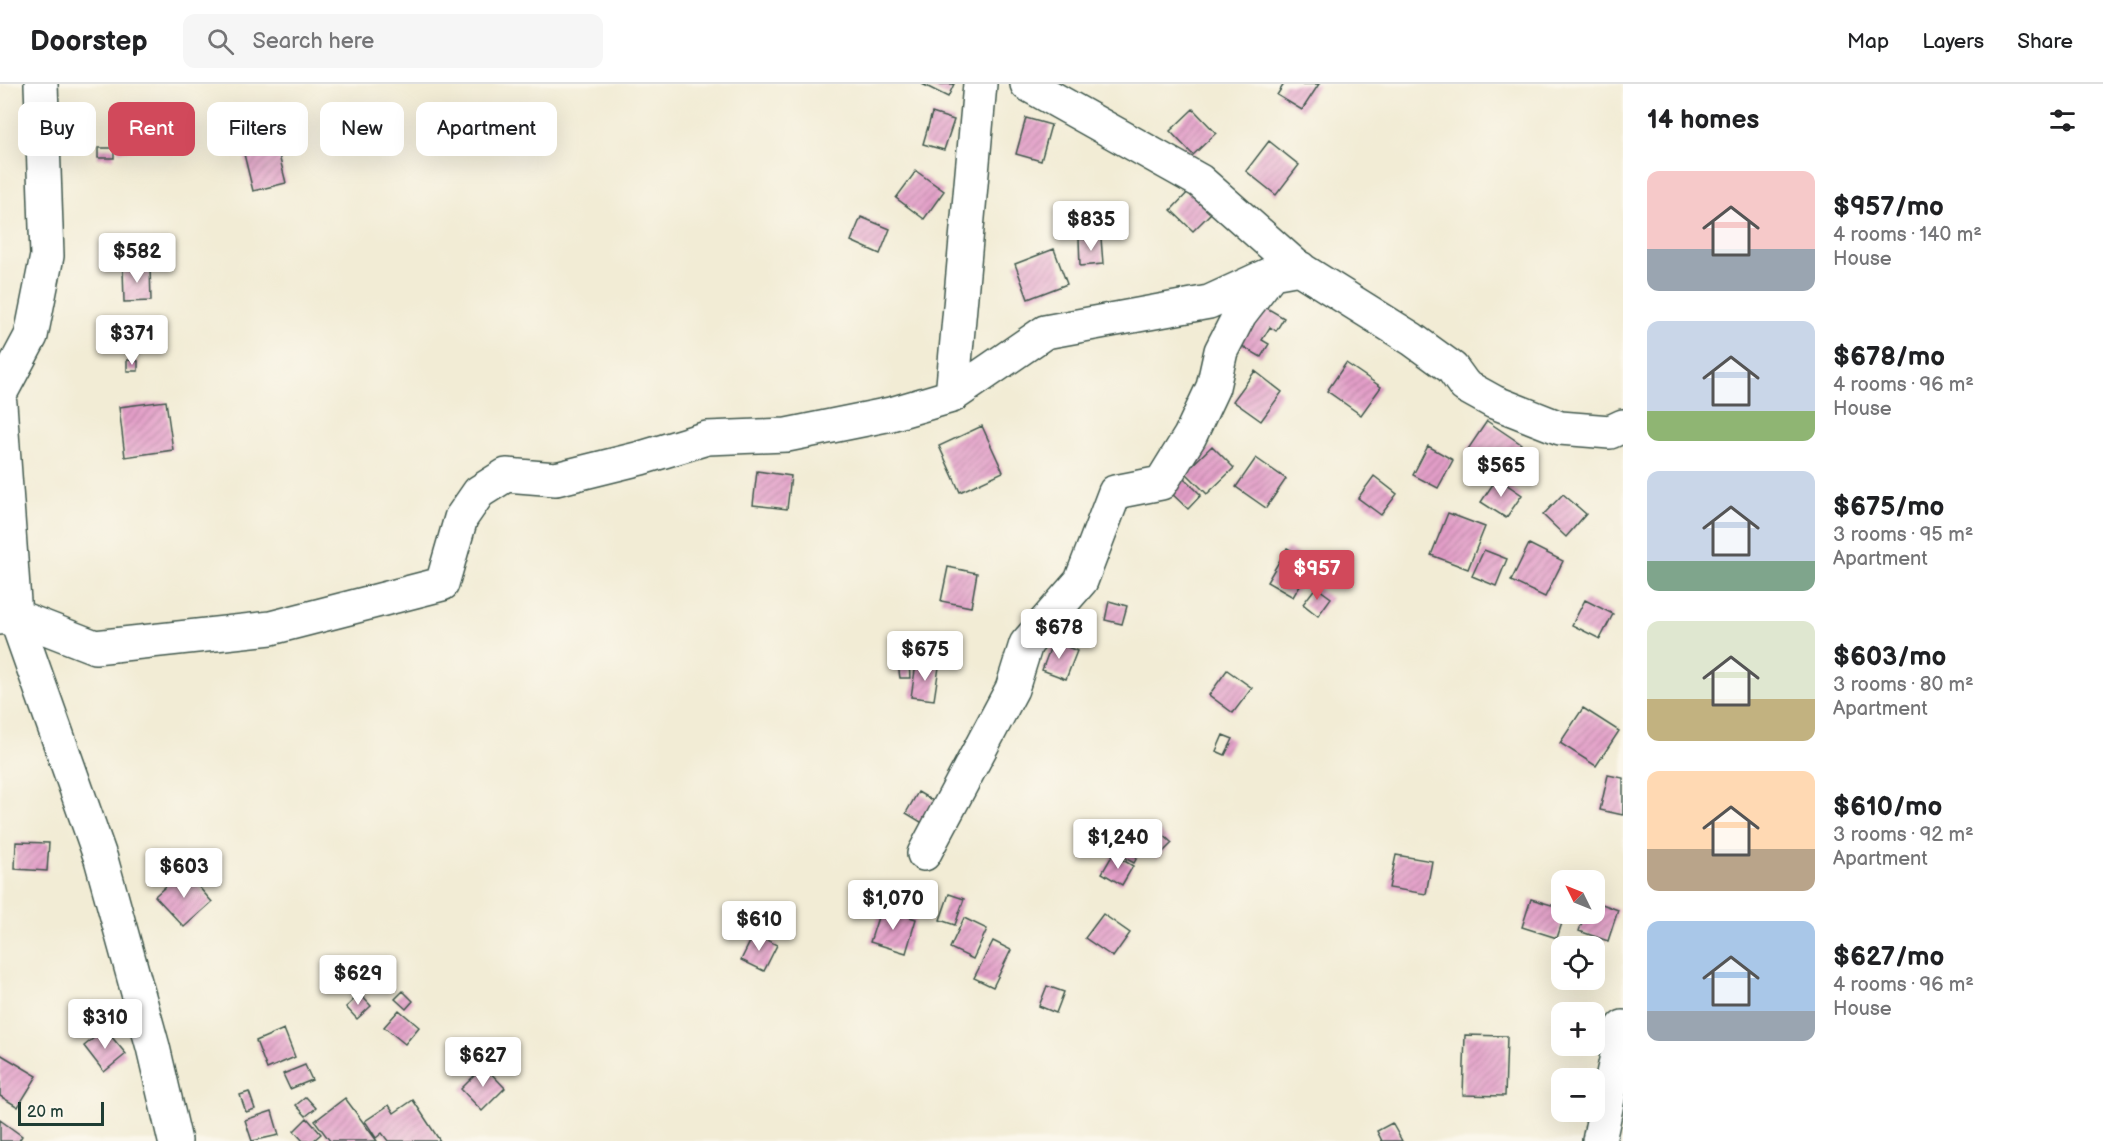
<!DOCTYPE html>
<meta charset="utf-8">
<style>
:root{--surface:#fff;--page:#f6f6f6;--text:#202124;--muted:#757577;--line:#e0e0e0;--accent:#d1495b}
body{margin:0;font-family:"Balsamiq Sans",sans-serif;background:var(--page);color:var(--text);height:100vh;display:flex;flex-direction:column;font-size:22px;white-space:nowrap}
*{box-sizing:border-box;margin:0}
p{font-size:20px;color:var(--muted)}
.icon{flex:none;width:33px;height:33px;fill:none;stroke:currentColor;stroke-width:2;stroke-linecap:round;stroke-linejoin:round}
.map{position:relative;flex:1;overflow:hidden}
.sheet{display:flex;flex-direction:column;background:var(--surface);width:480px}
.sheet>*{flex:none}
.top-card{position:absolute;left:18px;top:18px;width:570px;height:54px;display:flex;gap:12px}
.needle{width:39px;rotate:313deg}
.tools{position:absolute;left:1551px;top:786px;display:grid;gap:12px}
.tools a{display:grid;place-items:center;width:54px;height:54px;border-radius:12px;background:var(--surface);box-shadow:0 6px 24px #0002;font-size:30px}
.scale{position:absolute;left:18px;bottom:15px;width:86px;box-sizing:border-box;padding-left:6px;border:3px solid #1f3d34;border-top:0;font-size:16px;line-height:21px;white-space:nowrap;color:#1f3d34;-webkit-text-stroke:4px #fbf7ec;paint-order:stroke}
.price{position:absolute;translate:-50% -51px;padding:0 14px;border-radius:6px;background:#fff;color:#222;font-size:20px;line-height:39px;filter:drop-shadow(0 2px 3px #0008)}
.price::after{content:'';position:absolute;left:50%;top:36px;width:18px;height:14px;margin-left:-9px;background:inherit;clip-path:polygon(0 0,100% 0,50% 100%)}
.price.current{background:var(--accent);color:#fff}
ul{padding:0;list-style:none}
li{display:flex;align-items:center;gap:18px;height:150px;padding:0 24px}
li span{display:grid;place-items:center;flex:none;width:168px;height:120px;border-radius:12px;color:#555}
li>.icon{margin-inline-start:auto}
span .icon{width:72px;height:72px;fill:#fffc;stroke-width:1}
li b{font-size:26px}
h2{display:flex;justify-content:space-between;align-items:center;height:72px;padding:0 24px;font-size:26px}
.tag{padding:0 21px;border-radius:12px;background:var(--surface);box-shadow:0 6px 24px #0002;font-size:21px;line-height:54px}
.tag.current{background:var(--accent);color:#fff}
header{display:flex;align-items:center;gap:36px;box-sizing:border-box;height:84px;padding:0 30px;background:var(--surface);border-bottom:2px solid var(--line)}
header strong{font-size:28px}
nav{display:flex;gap:33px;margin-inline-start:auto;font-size:21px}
.search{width:420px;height:54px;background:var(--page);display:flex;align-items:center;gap:15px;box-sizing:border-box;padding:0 21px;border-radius:12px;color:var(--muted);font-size:22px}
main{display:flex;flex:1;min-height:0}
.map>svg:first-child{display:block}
</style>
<header>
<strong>Doorstep</strong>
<div class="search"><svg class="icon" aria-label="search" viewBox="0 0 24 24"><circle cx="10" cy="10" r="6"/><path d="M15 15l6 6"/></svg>Search here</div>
<nav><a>Map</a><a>Layers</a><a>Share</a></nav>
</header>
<main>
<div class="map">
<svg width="1623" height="1057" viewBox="0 0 1623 1057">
<defs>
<pattern id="building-hatch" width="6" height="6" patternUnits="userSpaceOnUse" patternTransform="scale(1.5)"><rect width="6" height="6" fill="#e39ec8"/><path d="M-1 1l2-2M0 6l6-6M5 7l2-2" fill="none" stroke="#b782a3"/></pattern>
</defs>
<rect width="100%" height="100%" fill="#fbf7ec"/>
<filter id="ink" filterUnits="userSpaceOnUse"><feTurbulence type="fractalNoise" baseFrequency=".0167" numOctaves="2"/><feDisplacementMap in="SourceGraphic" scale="12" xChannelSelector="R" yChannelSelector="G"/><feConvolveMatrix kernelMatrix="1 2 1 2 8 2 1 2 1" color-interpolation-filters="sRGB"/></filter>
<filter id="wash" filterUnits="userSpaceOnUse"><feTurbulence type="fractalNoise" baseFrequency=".008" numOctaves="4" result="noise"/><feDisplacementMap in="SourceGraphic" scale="24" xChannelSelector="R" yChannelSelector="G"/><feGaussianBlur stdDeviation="1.35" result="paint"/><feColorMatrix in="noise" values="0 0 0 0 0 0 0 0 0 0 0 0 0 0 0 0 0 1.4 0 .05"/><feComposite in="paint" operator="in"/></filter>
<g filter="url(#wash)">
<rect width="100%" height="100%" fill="#f2ecd5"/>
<g id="blocks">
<!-- building -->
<path fill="url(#building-hatch)" d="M922,0H954L948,13Z
M1284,0H1319L1302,26L1277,11Z
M1193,25L1216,49L1193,71L1170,47Z
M932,29L954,36L944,66L923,60Z
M150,32L152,65L118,67L116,34Z
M1026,34L1051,41L1041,77L1016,70Z
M1269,57L1299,81L1276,111L1246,87Z
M277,63L286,99L253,107L244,70Z
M98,64H114V74H98Z
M916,87L944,107L924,135L896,114Z
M1191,105L1213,127L1193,147L1171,126Z
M861,133L890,145L880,170L851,157Z
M1101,154L1103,180L1080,182L1079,155Z
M1054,165L1067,200L1028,215L1015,180Z
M150,183L151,217L124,218L123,184Z
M1253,216L1284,234L1276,247L1270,243L1262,256L1269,260L1261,273L1230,255Z
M127,276L138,277V287H127Z
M1346,279L1381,303L1361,331L1327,307Z
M1255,287L1282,308L1261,337L1233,317Z
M166,317L173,366L125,373L119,323Z
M1487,337L1521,360L1499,391L1466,368Z
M982,342L1003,388L960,408L939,362Z
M1212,362L1234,384L1207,410L1185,388Z
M1428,362L1453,376L1438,404L1413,391Z
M1256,374L1286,395L1266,424L1236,403Z
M757,387L791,392L787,425L753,421Z
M1374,392L1397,410L1381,431L1358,414Z
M1183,393L1201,411L1188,425L1169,407Z
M1497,394L1522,411L1506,434L1481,418Z
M1563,410L1586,430L1566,453L1543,431Z
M1448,429L1485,443L1468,485L1431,471Z
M1529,460L1563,477L1545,513L1511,497Z
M1287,464L1313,479L1293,513L1267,498Z
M1484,466L1507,475L1496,502L1472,492Z
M948,483L977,489L971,523L941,517Z
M1316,503L1331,514L1318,532L1303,520Z
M1585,516L1613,530L1600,555L1572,541Z
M1109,517L1127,522L1122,540L1105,536Z
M1053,557L1077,567L1066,595L1042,586Z
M909,579L910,594H900L898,580Z
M916,580L939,583L934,616L911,613Z
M1227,586L1252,604L1233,629L1209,611Z
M1583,624L1619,647L1596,682L1560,659Z
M1223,651L1233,655L1225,671L1216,667Z
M1608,691L1623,694V731L1600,726Z
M918,708L942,722L929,743L906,729Z
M1155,743L1172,759L1157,774L1141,759Z
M1119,754L1141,766L1134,779L1112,767Z
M16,758L49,759L47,787L15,785Z
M1113,770L1133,782L1122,801L1102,789Z
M1396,771L1432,777L1426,810L1389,804Z
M184,786L212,818L184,843L155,812Z
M949,810L964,815L955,841L940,836Z
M1531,815L1562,824V830H1565L1557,854L1522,843Z
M1594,817L1618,826L1608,857L1579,847L1585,830H1594Z
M881,824L916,835L906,869L870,858Z
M1103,830L1130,849L1113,873L1085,854Z
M964,834L987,845L973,875L950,864Z
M754,850L777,861L764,887L741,876Z
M993,857L1011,866L993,903L974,894Z
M1047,902L1064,908L1056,929L1039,922Z
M403,907L413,917L406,925L395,915Z
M360,910L371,922L357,935L346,923Z
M399,926L419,943L405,960L384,943Z
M105,945L126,970L104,988L84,962Z
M284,945L295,973L267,985L256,957Z
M1465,951L1507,952L1505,1012L1463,1011Z
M0,970L37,992L18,1023L0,1012Z
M305,981L312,996L290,1005L283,990Z
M484,982L505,1004L482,1027L461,1005Z
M249,1008L255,1025L246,1028L240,1011Z
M306,1013L316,1024L306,1032L296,1021Z
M345,1014L377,1057H330L315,1037Z
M413,1016L440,1057H388L382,1049L376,1054L365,1037L389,1021L394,1029Z
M272,1027L279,1051L252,1057L245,1036Z
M307,1034L321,1050L313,1057H303L294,1047Z
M0,1036L22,1052L19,1057H0Z
M1392,1039L1402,1057H1382L1377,1047Z"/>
</g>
</g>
<g filter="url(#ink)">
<use href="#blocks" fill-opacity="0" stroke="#3f574c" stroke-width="1.5"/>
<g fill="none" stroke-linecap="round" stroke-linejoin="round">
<defs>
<path id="minor" d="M1027,0L1200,97L1297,183L1412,255L1452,284L1465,302L1494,318L1560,344L1610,348L1623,342
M0,310L31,252L47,172L41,0
M952,312L980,0
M0,320L15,532L101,775L153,963L175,1057
M0,534L15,532L95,563L271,544L442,500L461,434L479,408L506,391L556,395L641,374L707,354L787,351L891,330L952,312L1045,248L1209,218L1272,189L1300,184
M924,770L1012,605L1026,560L1081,497L1115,408L1161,399L1190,352L1213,303L1221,267L1240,230L1268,194
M1599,1057L1623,943"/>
</defs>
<!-- minor casing -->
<use href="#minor" stroke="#3f574c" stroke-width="36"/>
<!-- minor -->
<use href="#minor" stroke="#fff" stroke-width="33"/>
</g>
</g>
</svg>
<div class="tools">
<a><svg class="needle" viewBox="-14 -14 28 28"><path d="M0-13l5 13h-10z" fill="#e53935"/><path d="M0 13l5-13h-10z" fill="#757577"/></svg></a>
<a><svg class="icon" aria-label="locate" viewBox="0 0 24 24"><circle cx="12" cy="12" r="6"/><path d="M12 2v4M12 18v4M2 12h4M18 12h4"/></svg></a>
<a>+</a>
<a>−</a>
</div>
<div class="scale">20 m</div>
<b class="price" style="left:1091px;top:168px">$835</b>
<b class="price" style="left:137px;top:200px">$582</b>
<b class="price" style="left:132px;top:282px">$371</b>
<b class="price" style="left:1501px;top:414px">$565</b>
<b class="price current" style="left:1317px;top:517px">$957</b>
<b class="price" style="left:1059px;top:576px">$678</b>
<b class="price" style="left:925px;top:598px">$675</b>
<b class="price" style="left:1118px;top:786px">$1,240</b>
<b class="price" style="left:184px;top:815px">$603</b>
<b class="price" style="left:893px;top:847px">$1,070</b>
<b class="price" style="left:759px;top:868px">$610</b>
<b class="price" style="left:358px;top:922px">$629</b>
<b class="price" style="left:105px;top:966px">$310</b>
<b class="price" style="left:483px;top:1004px">$627</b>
<div class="top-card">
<a class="tag">Buy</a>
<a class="tag current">Rent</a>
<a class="tag">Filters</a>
<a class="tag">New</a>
<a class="tag">Apartment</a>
</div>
</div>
<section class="sheet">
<h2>14 homes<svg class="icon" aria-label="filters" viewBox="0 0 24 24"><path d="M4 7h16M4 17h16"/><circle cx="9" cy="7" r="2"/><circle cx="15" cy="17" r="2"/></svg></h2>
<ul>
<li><span style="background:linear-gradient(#f6c9c9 65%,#9aa5b1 0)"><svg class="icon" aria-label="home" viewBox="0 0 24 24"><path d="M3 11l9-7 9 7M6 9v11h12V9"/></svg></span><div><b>$957/mo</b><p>4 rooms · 140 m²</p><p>House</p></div></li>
<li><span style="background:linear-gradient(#c9d6e8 75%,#8fb573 0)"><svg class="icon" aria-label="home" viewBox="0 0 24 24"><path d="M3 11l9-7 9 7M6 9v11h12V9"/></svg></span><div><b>$678/mo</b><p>4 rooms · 96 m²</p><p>House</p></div></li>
<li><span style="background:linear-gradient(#c9d6e8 75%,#7fa58c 0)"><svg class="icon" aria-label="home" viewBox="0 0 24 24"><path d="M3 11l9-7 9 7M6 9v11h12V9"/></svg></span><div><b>$675/mo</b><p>3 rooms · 95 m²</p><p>Apartment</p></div></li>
<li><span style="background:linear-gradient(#dfe7d0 65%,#c2b280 0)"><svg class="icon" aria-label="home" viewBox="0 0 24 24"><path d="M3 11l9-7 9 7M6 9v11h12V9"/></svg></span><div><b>$603/mo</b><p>3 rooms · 80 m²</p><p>Apartment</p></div></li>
<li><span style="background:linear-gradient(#ffd9b3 65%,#b9a48a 0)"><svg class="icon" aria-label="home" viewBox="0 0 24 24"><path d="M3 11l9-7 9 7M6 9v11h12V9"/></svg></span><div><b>$610/mo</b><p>3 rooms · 92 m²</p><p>Apartment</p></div></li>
<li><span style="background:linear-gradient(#a9c7e8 75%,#9aa5b1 0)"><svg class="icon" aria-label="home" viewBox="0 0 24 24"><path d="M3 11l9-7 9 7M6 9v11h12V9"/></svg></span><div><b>$627/mo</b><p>4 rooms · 96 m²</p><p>House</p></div></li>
</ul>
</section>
</main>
